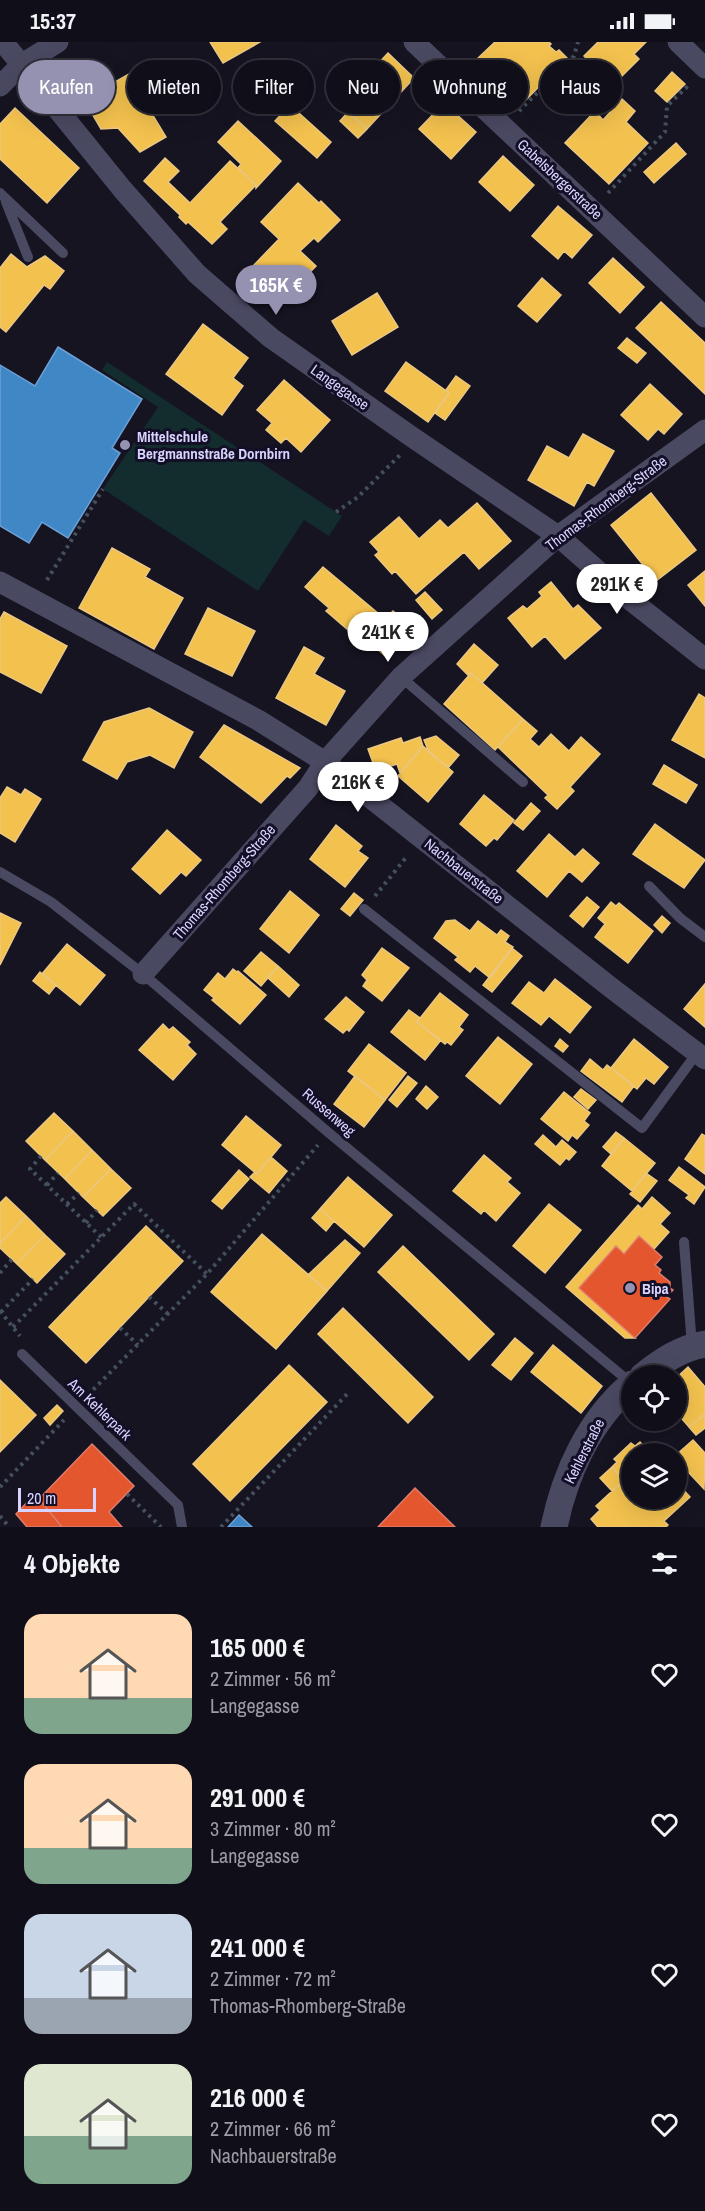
<!DOCTYPE html>
<html lang="de">
<meta charset="utf-8">
<style>
:root{--surface:#100f19;--page:#1e1d26;--text:#f1f3f6;--muted:#9c9ca2;--line:#302f38;--accent:#9591b1}
body{margin:0;font-family:"Archivo Narrow",sans-serif;background:var(--page);color:var(--text);height:100vh;display:flex;flex-direction:column;font-size:22px;white-space:nowrap}
*{box-sizing:border-box;margin:0}
p{font-size:20px;color:var(--muted)}
.icon{flex:none;width:33px;height:33px;fill:none;stroke:currentColor;stroke-width:2;stroke-linecap:round;stroke-linejoin:round}
.map{position:relative;height:1485px;overflow:hidden}
.drawer{display:flex;flex-direction:column;background:var(--surface);flex:1}
.drawer>*{flex:none}
.hud{position:absolute;left:18px;top:18px;width:669px;height:54px;display:flex;gap:12px}
.tools{position:absolute;left:621px;top:1323px;display:grid;gap:12px}
.tools a{display:grid;place-items:center;width:66px;height:66px;border-radius:50%;background:var(--surface);box-shadow:0 6px 24px #0002,0 0 0 2px var(--line);font-size:30px}
.scale{position:absolute;left:18px;bottom:15px;width:78px;box-sizing:border-box;padding-left:6px;border:3px solid #d9d4ff;border-top:0;font-size:16px;line-height:21px;white-space:nowrap;color:#d9d4ff;-webkit-text-stroke:4px #130f26;paint-order:stroke}
.price{position:absolute;translate:-50% -51px;padding:0 14px;border-radius:21px;background:#fff;color:#222;font-size:20px;line-height:39px;filter:drop-shadow(0 2px 3px #0008)}
.price::after{content:'';position:absolute;left:50%;top:36px;width:18px;height:14px;margin-left:-9px;background:inherit;clip-path:polygon(0 0,100% 0,50% 100%)}
.price.active{background:var(--accent);color:#fff}
ul{padding:0;list-style:none}
li{display:flex;align-items:center;gap:18px;height:150px;padding:0 24px}
li span{display:grid;place-items:center;flex:none;width:168px;height:120px;border-radius:18px;color:#555}
li>.icon{margin-inline-start:auto}
span .icon{width:72px;height:72px;fill:#fffc;stroke-width:1}
li b{font-size:26px}
h2{display:flex;justify-content:space-between;align-items:center;height:72px;padding:0 24px;font-size:26px}
.pill{padding:0 21px;border-radius:27px;background:var(--surface);box-shadow:0 6px 24px #0002,0 0 0 2px var(--line);font-size:21px;line-height:54px}
.pill.active{background:var(--accent);color:#fff}
.status{display:flex;justify-content:space-between;align-items:center;height:42px;padding:0 30px;background:var(--surface);direction:ltr}
.status svg{height:16px;fill:currentColor}
.map>svg:first-child{display:block}
</style>
<div class="status"><b>15:37</b><svg viewBox="0 0 49 12"><path d="M0 12V9h3v3zM5 12V6h3v6zM10 12V3h3v9zM15 12V0h3v12zM26 1h20v11H26zM47 4h2v5h-2z"/></svg></div>
<div class="map">
<svg width="705" height="1485" viewBox="0 0 705 1485">
<rect width="100%" height="100%" fill="#161421"/>
<!-- green -->
<path fill="#132c2d" d="M107,320L342,474L329,494L304,478L258,549L103,447L158,365L102,328Z"/>
<!-- homes -->
<path fill="#f2c14e" stroke="#eac783" stroke-width="1.5" d="M210,0H260L223,21Z
M495,0H549L551,2L549,4L556,10L559,8L567,16L521,63L512,55L515,52L498,38L500,36L491,28L489,31L476,18Z
M598,0H646L634,12L639,17L613,43L584,14Z
M388,11L414,36L367,87L340,62Z
M136,28L156,63L149,67L166,95L140,110L118,86L101,87L77,46L91,32L101,48Z
M672,30L685,42L667,60L655,49Z
M622,57L635,69L626,80L648,101L609,142L565,101L595,69L603,78Z
M444,61L476,90L451,117L419,87Z
M290,63L331,100L317,116L275,79Z
M15,66L79,126L47,161L0,117V82Z
M348,70L367,87L358,96L340,79Z
M238,79L281,119L256,146V143L238,126L241,122L218,100Z
M676,101L686,112L654,141L644,130Z
M503,114L534,143L510,169L479,140Z
M165,116L179,129L168,140L190,161L230,119L256,143L220,180L227,187L212,202L188,180L186,182L179,175L180,173L144,139Z
M298,141L319,161L321,159L340,178L318,200L314,196L300,209L316,224L286,255L254,223L279,197L261,180Z
M558,164L592,193L572,216L564,209L558,217L532,194Z
M11,212L27,225L45,214L64,229L50,247L44,243L6,290L0,285V226Z
M613,216L644,245L620,271L589,241Z
M542,236L561,253L537,280L518,264Z
M377,251L398,285L352,313L332,279Z
M661,260L705,301V352L636,286Z
M203,282L248,316L233,336L243,344L222,373L166,332Z
M627,296L646,311L637,321L618,306Z
M406,320L449,351L428,380L385,349Z
M456,334L470,344L445,378L435,371L449,351L446,348Z
M284,338L330,378L301,410L286,396L281,401L266,388L272,381L257,368Z
M650,342L682,372L664,392L658,387L648,398L621,373Z
M583,392L614,409L594,444L587,440L574,464L528,438L547,404L569,416Z
M651,451L696,508L656,539L611,483Z
M477,461L511,499L479,527L464,510L416,552L395,529L392,532L375,513L379,510L370,500L399,475L419,497L440,478L448,486Z
M112,506L150,527L145,535L183,556L154,607L79,566Z
M323,525L385,577L393,569L410,583L384,613L351,584L348,588L326,569L329,566L305,545Z
M705,529V564L688,543Z
M551,540L573,567L578,563L601,586L565,617L545,594L532,605L508,576L523,564L527,567L542,554L539,550Z
M425,550L442,568L432,577L416,558Z
M208,566L255,589L232,634L185,612Z
M4,570L67,604L41,651L0,630V577Z
M474,602L498,623L482,641L471,631L469,634L457,622Z
M304,605L324,616L314,632L345,649L326,683L276,656Z
M471,631L523,677L495,708L444,662Z
M699,652L705,656V716L672,698Z
M149,666L193,690L174,726L150,713L127,720L117,737L83,718L104,680Z
M523,677L537,689L530,697L539,705L551,692L569,709L581,695L600,712L570,745L574,749L557,767L545,756L548,753L498,705Z
M224,683L300,726L290,736L287,734L261,761L200,715Z
M436,694L459,713L448,726L429,710L424,698Z
M420,695L423,704L400,731L397,722L376,729L368,707L401,696L403,701Z
M423,704L453,730L428,760L398,734Z
M664,723L697,743L686,761L653,742Z
M7,745L21,753L25,747L41,757L15,800L0,791V756Z
M484,753L514,778L497,798L494,796L486,804L460,782Z
M531,761L540,769L523,788L514,781Z
M655,782L705,818L684,846L633,812Z
M336,783L362,804L358,809L368,816L345,845L310,817Z
M167,788L201,818L186,834L181,830L160,852L132,827Z
M549,792L575,815L583,807L599,821L582,840L569,829L547,855L517,829Z
M290,849L319,873L289,911L260,887Z
M354,851L363,858L350,874L341,867Z
M587,855L599,865L583,885L570,874Z
M611,860L616,864L619,861L653,889L628,921L595,895L605,882L598,876Z
M0,871L21,881L0,923Z
M662,874L670,881L662,891L654,883Z
M455,878L470,889L478,879L497,893L501,888L509,894L505,900L513,905L490,936L475,924L470,930L455,918L458,915L434,896L446,879Z
M67,902L105,933L80,963L42,932Z
M382,906L409,926L382,959L363,944L367,938L362,933Z
M512,906L522,914L492,950L483,943Z
M261,910L278,924L261,944L244,929Z
M278,924L299,943L289,955L268,936Z
M233,927L237,930L238,929L266,953L240,982L212,958L214,956L204,948L218,931L225,937Z
M40,930L56,943L49,952L33,939Z
M555,937L591,965L570,991L549,974L541,983L512,961L529,940L544,951Z
M705,942V985L684,967Z
M440,951L468,973L459,985L463,988L451,1003L447,1000L445,1002L417,980Z
M346,955L364,970L349,989L347,987L343,991L325,977Z
M409,968L420,976L417,980L441,998L425,1018L391,990Z
M163,982L169,988L173,985L190,1000L187,1003L196,1012L173,1038L139,1008Z
M498,995L532,1022L500,1062L466,1034Z
M560,997L568,1004L563,1010L555,1004Z
M634,997L668,1025L654,1042L646,1036L637,1047L611,1026Z
M369,1002L406,1031L385,1058L348,1029Z
M590,1017L603,1028L607,1023L634,1044L622,1060L581,1029Z
M355,1034L385,1058L364,1085L334,1062Z
M408,1034L417,1041L397,1065L389,1058Z
M426,1044L438,1055L427,1067L416,1057Z
M581,1047L596,1058L588,1067L574,1055Z
M564,1050L590,1071L584,1079L589,1083L577,1097L572,1093L568,1099L541,1077Z
M54,1071L73,1089L45,1118L26,1099Z
M246,1074L281,1103L257,1132L222,1103Z
M73,1089L92,1108L65,1137L45,1118Z
M616,1090L624,1096L611,1112L603,1105Z
M702,1092L705,1094V1132L685,1117Z
M543,1093L556,1105L562,1098L576,1110L569,1118L566,1116L560,1123L535,1102Z
M624,1096L655,1121L632,1149L602,1124Z
M92,1108L111,1127L83,1155L65,1137Z
M484,1113L511,1136L507,1140L520,1151L496,1179L484,1168L481,1172L453,1149Z
M271,1115L287,1129L269,1151L250,1135L255,1130L257,1132Z
M679,1125L705,1145L694,1162L686,1156L689,1153L669,1138Z
M111,1127L131,1146L103,1174L83,1155Z
M239,1128L249,1137L222,1167L212,1159Z
M646,1131L657,1139L640,1160L630,1152Z
M348,1135L392,1173L364,1205L320,1167Z
M6,1155L26,1174L0,1201V1161Z
M652,1155L670,1171L660,1182L669,1190L654,1207L639,1194L624,1212L616,1204L579,1246L635,1296H625L566,1245L638,1163L642,1167Z
M549,1162L581,1188L545,1231L513,1204Z
M320,1167L334,1179L326,1189L312,1176Z
M26,1174L45,1193L17,1222L0,1206V1201Z
M146,1184L183,1219L86,1321L49,1285Z
M262,1192L327,1249L276,1307L211,1250Z
M45,1193L65,1212L37,1241L17,1222Z
M345,1198L360,1211L327,1249L308,1233Z
M403,1204L494,1292L469,1318L378,1230Z
M343,1266L433,1355L408,1381L318,1292Z
M515,1296L533,1311L511,1338L492,1323Z
M553,1303L602,1344L581,1371L531,1330Z
M289,1323L327,1360L230,1459L193,1422Z
M688,1325L705,1345V1372L689,1385L676,1370V1336Z
M0,1338L36,1373L0,1410Z
M57,1363L63,1369L50,1383L44,1376Z
M705,1372V1386L696,1393L689,1385Z
M693,1398L705,1411L704,1447L676,1417V1413Z
M640,1400L651,1412H632V1456H676V1440L690,1455L664,1479L668,1483L666,1485H598L591,1477L600,1468L596,1464L624,1438L612,1425L617,1420L614,1417L631,1401L635,1404Z
M612,1425L624,1438L612,1449L600,1436Z"/>
<!-- shops -->
<path fill="#e4572e" stroke="#e17c6d" stroke-width="1.5" d="M639,1194L662,1215L655,1223L661,1228L659,1231L670,1240V1246L673,1248L667,1255L670,1257L635,1296L579,1246L616,1204L624,1212Z
M92,1402L134,1444L109,1470L122,1485H62L39,1457Z
M415,1446L455,1485H378Z
M35,1452L39,1457L62,1485H27L16,1472Z"/>
<!-- schools -->
<path fill="#3f88c5" stroke="#6d9fd6" stroke-width="1.5" d="M58,305L142,357L112,406L120,411L68,496L42,480L29,501L0,484V323L35,344Z
M239,1473L252,1485H228Z"/>
<g fill="none" stroke-linecap="round" stroke-linejoin="round">
<!-- path -->
<path stroke="#44505f" stroke-width="4" stroke-dasharray="3 4.5" stroke-linecap="butt" d="M519,69L574,14L578,0
M608,151L665,90L667,64L689,43
M336,470L358,455L400,413
M47,538L103,447
M375,854L408,813
M41,1114L30,1127L101,1195
M47,1143L58,1131
M67,1162L79,1151
M86,1181L97,1168
M0,1231L12,1217
M149,1255L168,1272
M0,1269L20,1294
M1,1270L33,1237
M13,1285L134,1162L207,1232
M120,1286L138,1303
M88,1353L207,1232L318,1103
M0,1445L64,1378
M127,1452L161,1485
M0,1474L9,1485
M221,1485L349,1350"/>
<!-- service -->
<path stroke="#4a4962" stroke-width="10" d="M0,151L63,211
M6,160L28,215
M401,635L523,740
M0,830L51,860L143,932L329,1091L631,1341
M649,844L680,876L705,895
M364,867L642,1086L697,1011
M684,1200L692,1304
M22,1312L178,1463L182,1485"/>
<!-- minor -->
<path stroke="#4a4962" stroke-width="21" d="M3,0L123,148L197,232L271,296L412,395L558,494L633,560L705,617
M414,0L705,275
M678,0L705,26
M0,44L22,22L58,0
M0,540L258,678L325,720L614,948L705,1017
M143,932L308,746L325,720L401,635L558,494L705,388"/>
<!-- tertiary -->
<path stroke="#4a4962" stroke-width="27" d="M643,1334C662,1319 681,1306 705,1302
M554,1485C565,1432 589,1378 632,1342"/>
</g>
<!-- markers -->
<g fill="#9591b1" stroke="#130f26" stroke-width="2">
<circle cx="125" cy="403" r="6"/>
<circle cx="630" cy="1246" r="6"/>
</g>
<g text-anchor="middle" dominant-baseline="central" stroke-width="6" stroke-linejoin="round" paint-order="stroke">
<!-- street labels -->
<g font-size="15" fill="#d9d4ff" stroke="#130f26">
<text transform="translate(560 137) rotate(43)">Gabelsbergerstraße</text>
<text transform="translate(340 345) rotate(35)">Langegasse</text>
<text transform="translate(606 461) rotate(-37)">Thomas-Rhomberg-Straße</text>
<text transform="translate(464 829) rotate(38)">Nachbauerstraße</text>
<text transform="translate(224 840) rotate(-49)">Thomas-Rhomberg-Straße</text>
<text transform="translate(329 1070) rotate(41)">Russenweg</text>
<text transform="translate(100 1367) rotate(44)">Am Kehlerpark</text>
<text transform="translate(584 1409) rotate(-63)">Kehlerstraße</text>
</g>
<!-- poi labels -->
<g font-size="15" font-weight="bold" fill="#d9d4ff" stroke="#130f26" text-anchor="start">
<text x="137" y="394">Mittelschule<tspan x="137" dy="17">Bergmannstraße Dornbirn</tspan></text>
<text x="642" y="1246">Bipa</text>
</g>
</g>
</svg>
<div class="tools">
<a><svg class="icon" aria-label="locate" viewBox="0 0 24 24"><circle cx="12" cy="12" r="6"/><path d="M12 2v4M12 18v4M2 12h4M18 12h4"/></svg></a>
<a><svg class="icon" aria-label="layers" viewBox="0 0 24 24"><path d="M12 4l9 5-9 5-9-5zM3 14l9 5 9-5"/></svg></a>
</div>
<div class="scale">20 m</div>
<b class="price active" style="left:276px;top:274px">165K €</b>
<b class="price" style="left:617px;top:573px">291K €</b>
<b class="price" style="left:388px;top:621px">241K €</b>
<b class="price" style="left:358px;top:771px">216K €</b>
<div class="hud">
<a class="pill active">Kaufen</a>
<a class="pill">Mieten</a>
<a class="pill">Filter</a>
<a class="pill">Neu</a>
<a class="pill">Wohnung</a>
<a class="pill">Haus</a>
</div>
</div>
<section class="drawer">
<h2>4 Objekte<svg class="icon" aria-label="filters" viewBox="0 0 24 24"><path d="M4 7h16M4 17h16"/><circle cx="9" cy="7" r="2"/><circle cx="15" cy="17" r="2"/></svg></h2>
<ul>
<li><span style="background:linear-gradient(#ffd9b3 70%,#7fa58c 0)"><svg class="icon" aria-label="home" viewBox="0 0 24 24"><path d="M3 11l9-7 9 7M6 9v11h12V9"/></svg></span><div><b>165 000 €</b><p>2 Zimmer · 56 m²</p><p>Langegasse</p></div><svg class="icon" aria-label="heart" viewBox="0 0 24 24"><path d="M12 20l-8-8c-3-5 5-10 8-4 3-6 11-1 8 4z"/></svg></li>
<li><span style="background:linear-gradient(#ffd9b3 70%,#7fa58c 0)"><svg class="icon" aria-label="home" viewBox="0 0 24 24"><path d="M3 11l9-7 9 7M6 9v11h12V9"/></svg></span><div><b>291 000 €</b><p>3 Zimmer · 80 m²</p><p>Langegasse</p></div><svg class="icon" aria-label="heart" viewBox="0 0 24 24"><path d="M12 20l-8-8c-3-5 5-10 8-4 3-6 11-1 8 4z"/></svg></li>
<li><span style="background:linear-gradient(#c9d6e8 70%,#9aa5b1 0)"><svg class="icon" aria-label="home" viewBox="0 0 24 24"><path d="M3 11l9-7 9 7M6 9v11h12V9"/></svg></span><div><b>241 000 €</b><p>2 Zimmer · 72 m²</p><p>Thomas-Rhomberg-Straße</p></div><svg class="icon" aria-label="heart" viewBox="0 0 24 24"><path d="M12 20l-8-8c-3-5 5-10 8-4 3-6 11-1 8 4z"/></svg></li>
<li><span style="background:linear-gradient(#dfe7d0 60%,#7fa58c 0)"><svg class="icon" aria-label="home" viewBox="0 0 24 24"><path d="M3 11l9-7 9 7M6 9v11h12V9"/></svg></span><div><b>216 000 €</b><p>2 Zimmer · 66 m²</p><p>Nachbauerstraße</p></div><svg class="icon" aria-label="heart" viewBox="0 0 24 24"><path d="M12 20l-8-8c-3-5 5-10 8-4 3-6 11-1 8 4z"/></svg></li>
</ul>
</section>
